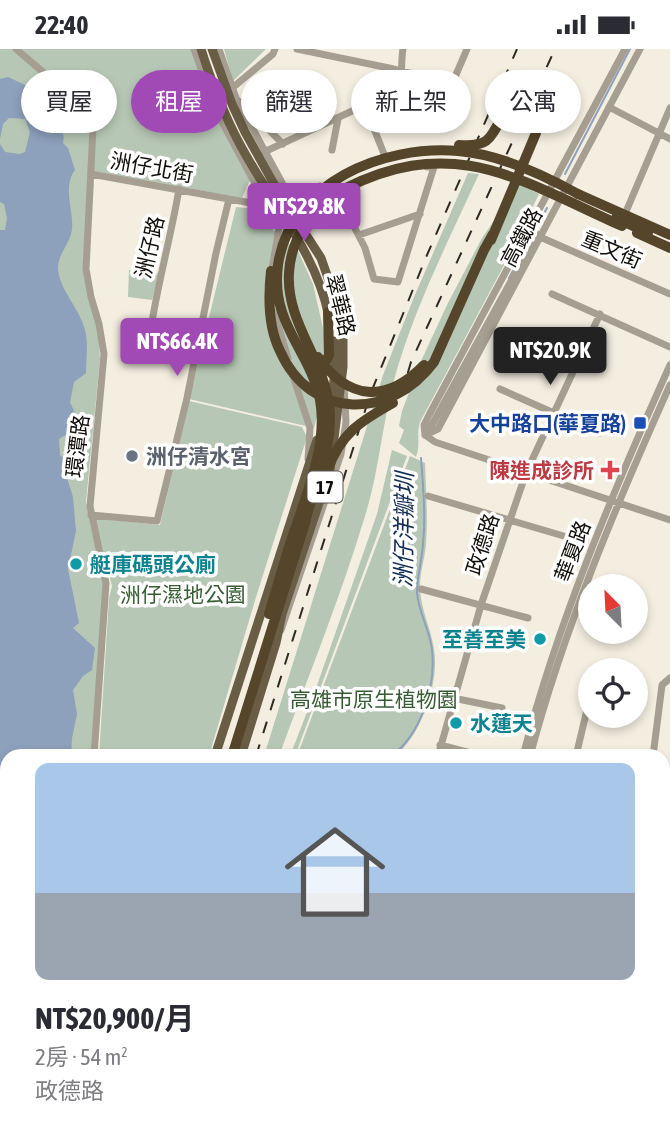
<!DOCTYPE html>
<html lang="zh-TW">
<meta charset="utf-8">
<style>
:root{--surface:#fff;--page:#f7f7f7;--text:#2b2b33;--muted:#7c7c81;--line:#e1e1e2;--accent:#a149b5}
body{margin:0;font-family:"Asap Condensed","Noto Sans TC",sans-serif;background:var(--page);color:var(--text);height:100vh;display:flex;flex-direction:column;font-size:26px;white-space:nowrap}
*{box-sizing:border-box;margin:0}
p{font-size:23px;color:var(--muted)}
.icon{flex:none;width:38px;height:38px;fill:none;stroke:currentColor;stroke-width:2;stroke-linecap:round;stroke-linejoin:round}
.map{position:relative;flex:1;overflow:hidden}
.drawer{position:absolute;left:0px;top:700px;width:670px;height:385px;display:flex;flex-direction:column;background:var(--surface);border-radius:21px 21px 0 0;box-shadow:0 4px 10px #0003}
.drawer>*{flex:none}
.hud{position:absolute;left:21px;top:21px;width:628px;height:63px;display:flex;gap:14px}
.needle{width:46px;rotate:336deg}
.controls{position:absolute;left:578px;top:525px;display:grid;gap:14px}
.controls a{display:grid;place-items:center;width:70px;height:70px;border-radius:50%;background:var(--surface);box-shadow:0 4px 10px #0003;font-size:35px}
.price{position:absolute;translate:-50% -60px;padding:0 16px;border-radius:7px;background:var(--accent);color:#fff;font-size:23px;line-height:46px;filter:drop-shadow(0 2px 4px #0008)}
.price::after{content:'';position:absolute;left:50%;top:42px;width:21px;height:16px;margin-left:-10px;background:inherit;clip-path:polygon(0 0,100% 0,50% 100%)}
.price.on{background:#222;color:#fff}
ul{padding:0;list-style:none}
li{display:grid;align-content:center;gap:14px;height:371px;padding:0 35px}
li+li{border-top:2px solid var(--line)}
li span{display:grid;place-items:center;height:217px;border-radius:14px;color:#555}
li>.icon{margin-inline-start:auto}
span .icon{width:126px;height:126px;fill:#fffc;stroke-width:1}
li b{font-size:30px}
.pill{padding:0 24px;border-radius:32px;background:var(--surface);box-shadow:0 4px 10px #0003;font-size:24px;line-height:63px}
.pill.on{background:var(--accent);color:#fff}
.status{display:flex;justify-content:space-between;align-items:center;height:49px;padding:0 35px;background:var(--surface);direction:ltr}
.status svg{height:19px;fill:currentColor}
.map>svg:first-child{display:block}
</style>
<div class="status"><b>22:40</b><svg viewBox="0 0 49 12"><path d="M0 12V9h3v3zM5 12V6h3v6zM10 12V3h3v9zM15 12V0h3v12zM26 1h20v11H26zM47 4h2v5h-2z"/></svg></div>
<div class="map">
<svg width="670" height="1085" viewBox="0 0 670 1085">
<rect width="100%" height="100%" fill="#f4eee1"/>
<!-- green -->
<path fill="#b7c7b5" d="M0,0H192L219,75L250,131L242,149L88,121L84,212L99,289L100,310L86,453L103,535L92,707H7V971L0,974Z
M224,0H266L233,32Z
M468,124L479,125C448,193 414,259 394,331C382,376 379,423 365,467C341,547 308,628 279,707H264L383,326L414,248Z
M519,135L539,145L502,220L420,373C416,386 421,395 416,408L399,394L404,381L399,377L402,362L421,312L448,254L482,189Z
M236,158L262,161L272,180L298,202L313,235L323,279L328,316L326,334L314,379L189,350Z
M129,221L159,224L152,251L128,248Z
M189,352L302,378L307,388L256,548L209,707H99L109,549L112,537L94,469L160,476Z
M392,401L407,407L295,707H290L314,645L377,465Z
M410,407L425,414C426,441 428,468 426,495C425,509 420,523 420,537C420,559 431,579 434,600C440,633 421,687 395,707H297Z
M7,978V1078H87L85,1085H0V982Z"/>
<!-- water -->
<path fill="#8da0bc" d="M8,28L32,39L55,63V73C62,79 65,85 63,94L68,99L75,121C62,138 74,162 72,180C71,194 57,205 58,221C61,244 83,263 86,286C88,298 86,312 86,324L74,333L70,353L75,364L86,371L79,378L59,390L60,406L74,418L67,429L73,448L76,482L68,520L79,574L73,579L95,599L92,621L83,627L73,641L77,665L72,689L71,707H7V926L0,937V181H5L7,169L4,155L0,153V95L5,103L20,105L25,103L30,83L25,70L9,69L3,75L0,90V30Z"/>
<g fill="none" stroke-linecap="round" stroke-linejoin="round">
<!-- stream -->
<path stroke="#8da0bc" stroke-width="2" d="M565,125L630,0
M509,229L547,159
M391,707C421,686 436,637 432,601C430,581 418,563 417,543C417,527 422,511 423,495C426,466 423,438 421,409"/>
<!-- minor -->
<path stroke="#a69f91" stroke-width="7" d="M16,0L83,57L93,79L86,220L91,248L99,275L104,305L90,457L106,534L94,707
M194,0L216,62L279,179L272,220
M219,0L236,49L286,141L289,156
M297,0L389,19L452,35L467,0
M231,40L273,5L275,0
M241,53L283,95
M365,57L384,105
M609,58L670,90
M332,101L338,70
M264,103L393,43C405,31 400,16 403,0
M91,125L268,157
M179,140C170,194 154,246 148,300L196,305
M339,148L365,199L374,230L398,233L434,118H427
M296,156L320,137
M625,165L670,59
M359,186L420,165
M540,188L670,245
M552,245L670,298
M274,263L288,309
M293,327L310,379L308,410
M500,340L599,384
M428,383L537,185
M425,386L438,380L640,0
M425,386L424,376L429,366L625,0
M425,386L435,393L670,471
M428,447L567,488
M91,466L157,472L187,349L216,204L229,150
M421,540L528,569
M281,581L341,405L346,373L344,337
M453,649L502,659
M440,696L482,707
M438,707L481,556L526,424L600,265
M523,707C558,572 613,443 670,316
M530,707C564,579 616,457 670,336
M576,707L590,648
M653,707L662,636L670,629
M663,741L670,742
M663,833L670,834
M663,895L670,896
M0,976L7,973
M448,1078L452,1085
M91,1085L93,1078
M122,1085L125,1078
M254,1085L255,1078
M350,1085L352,1078
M442,1085L444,1078
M512,1085L514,1078
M588,1085L589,1078"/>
<!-- major -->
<path stroke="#6a5d45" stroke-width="9" d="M201,0C213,38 227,74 247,108C277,161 317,207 329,268
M212,0L232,55L245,83L279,144L321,209L336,252L343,288V318L330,421L282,565L276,594L241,707
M329,355C336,335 335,313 334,292
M215,707L317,391
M103,1085L105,1078
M113,1085L116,1078"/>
<!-- highway -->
<path stroke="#55462b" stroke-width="10" d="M578,145L670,186
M637,184L670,199
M316,315L326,312L329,306L328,263
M269,565L288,501
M232,707L305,474"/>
<!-- rail -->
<path stroke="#2e2b25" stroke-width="2" stroke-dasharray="12 12" stroke-linecap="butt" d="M401,347L411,313L555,0
M256,707L370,346L427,206L517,0"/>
<!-- highway-bridge -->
<path stroke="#55462b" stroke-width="10" d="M459,96C486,98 490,92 501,69
M616,169L648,184
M491,191L536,84
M271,222C268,249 268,278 280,302C311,372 391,371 434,313L484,201L493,185
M318,308C348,351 386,355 424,316
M328,420C341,384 361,372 393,354
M305,474C314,434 335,397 329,355C322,308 286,272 289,224C291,187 314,156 346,139C456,84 521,132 622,177
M288,501C302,456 329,399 320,351C310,301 270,275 278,216C290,133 383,96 458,102C499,105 542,125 578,145"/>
</g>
<!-- markers -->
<rect fill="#1a4fb4" stroke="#fff" stroke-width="2.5" x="633" y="367" width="14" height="14" rx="3.5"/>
<circle fill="#6b7280" stroke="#fff" stroke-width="2.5" cx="132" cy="407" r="7"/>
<path fill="#e0444e" stroke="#fff" stroke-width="2.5" d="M606.5 410.5h7v7h7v7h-7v7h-7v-7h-7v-7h7z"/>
<g fill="#0f9aa8" stroke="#fff" stroke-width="2.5">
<circle cx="76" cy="515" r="7"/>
<circle cx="540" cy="590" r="7"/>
<circle cx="456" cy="674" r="7"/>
</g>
<g text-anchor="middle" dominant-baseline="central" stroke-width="7" stroke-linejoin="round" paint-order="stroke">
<!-- shield labels -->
<rect fill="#fff" stroke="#585653" stroke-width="2" x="307.5" y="422.5" width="35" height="31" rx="5"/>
<g font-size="19" font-weight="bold" fill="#100e09">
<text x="325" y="438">17</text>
</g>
<!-- street labels -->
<g font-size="21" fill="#100e09" stroke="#fff">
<text transform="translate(152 118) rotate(10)">洲仔北街</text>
<text transform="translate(521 188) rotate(-62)">高鐵路</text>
<text transform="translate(149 198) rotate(-77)">洲仔路</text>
<text transform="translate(612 200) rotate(23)">重文街</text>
<text transform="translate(341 256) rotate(76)">翠華路</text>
<text transform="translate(77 397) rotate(-83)">環潭路</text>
<text transform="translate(482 495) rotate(-72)">政德路</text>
<text transform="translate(572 502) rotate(-69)">華夏路</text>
</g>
<!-- transit labels -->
<g font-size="21" font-weight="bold" fill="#164399" stroke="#fff" text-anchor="end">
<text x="626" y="374">大中路口(華夏路)</text>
</g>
<!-- worship labels -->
<g font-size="21" font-weight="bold" fill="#5b616d" stroke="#fff" text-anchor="start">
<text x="146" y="407">洲仔清水宮</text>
</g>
<!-- health labels -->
<g font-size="21" font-weight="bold" fill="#be3a42" stroke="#fff" text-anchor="end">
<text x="594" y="421">陳進成診所</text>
</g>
<!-- culture labels -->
<g font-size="21" font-weight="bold" fill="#0d838f" stroke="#fff" text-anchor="start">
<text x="90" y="515">艇庫碼頭公廁</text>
<text x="526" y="590" text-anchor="end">至善至美</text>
<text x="470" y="674">水蓮天</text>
</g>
<!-- park labels -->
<g font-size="21" fill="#375c34" stroke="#fff">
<text x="183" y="545">洲仔濕地公園</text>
<text x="374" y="650">高雄市原生植物園</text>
</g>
<!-- water labels -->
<g font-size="23" font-style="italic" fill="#112c52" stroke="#fff">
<text transform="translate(404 481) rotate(-89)">洲仔洋瓣圳</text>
</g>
</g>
</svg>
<div class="controls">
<a><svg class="needle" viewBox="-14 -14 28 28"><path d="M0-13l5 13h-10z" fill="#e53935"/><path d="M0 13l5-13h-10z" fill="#7c7c81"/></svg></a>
<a><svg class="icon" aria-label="locate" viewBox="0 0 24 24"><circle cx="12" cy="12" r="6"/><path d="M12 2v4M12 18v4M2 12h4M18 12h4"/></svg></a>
</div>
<b class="price" style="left:304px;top:194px">NT$29.8K</b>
<b class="price" style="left:177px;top:329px">NT$66.4K</b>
<b class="price on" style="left:550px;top:338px">NT$20.9K</b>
<div class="hud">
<a class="pill">買屋</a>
<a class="pill on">租屋</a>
<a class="pill">篩選</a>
<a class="pill">新上架</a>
<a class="pill">公寓</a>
</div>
<section class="drawer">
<ul>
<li><span style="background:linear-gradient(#a9c7e8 60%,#9aa5b1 0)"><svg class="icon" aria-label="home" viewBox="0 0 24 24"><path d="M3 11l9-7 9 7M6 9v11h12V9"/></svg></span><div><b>NT$20,900/月</b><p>2房 · 54 m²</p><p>政德路</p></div></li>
</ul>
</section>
</div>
